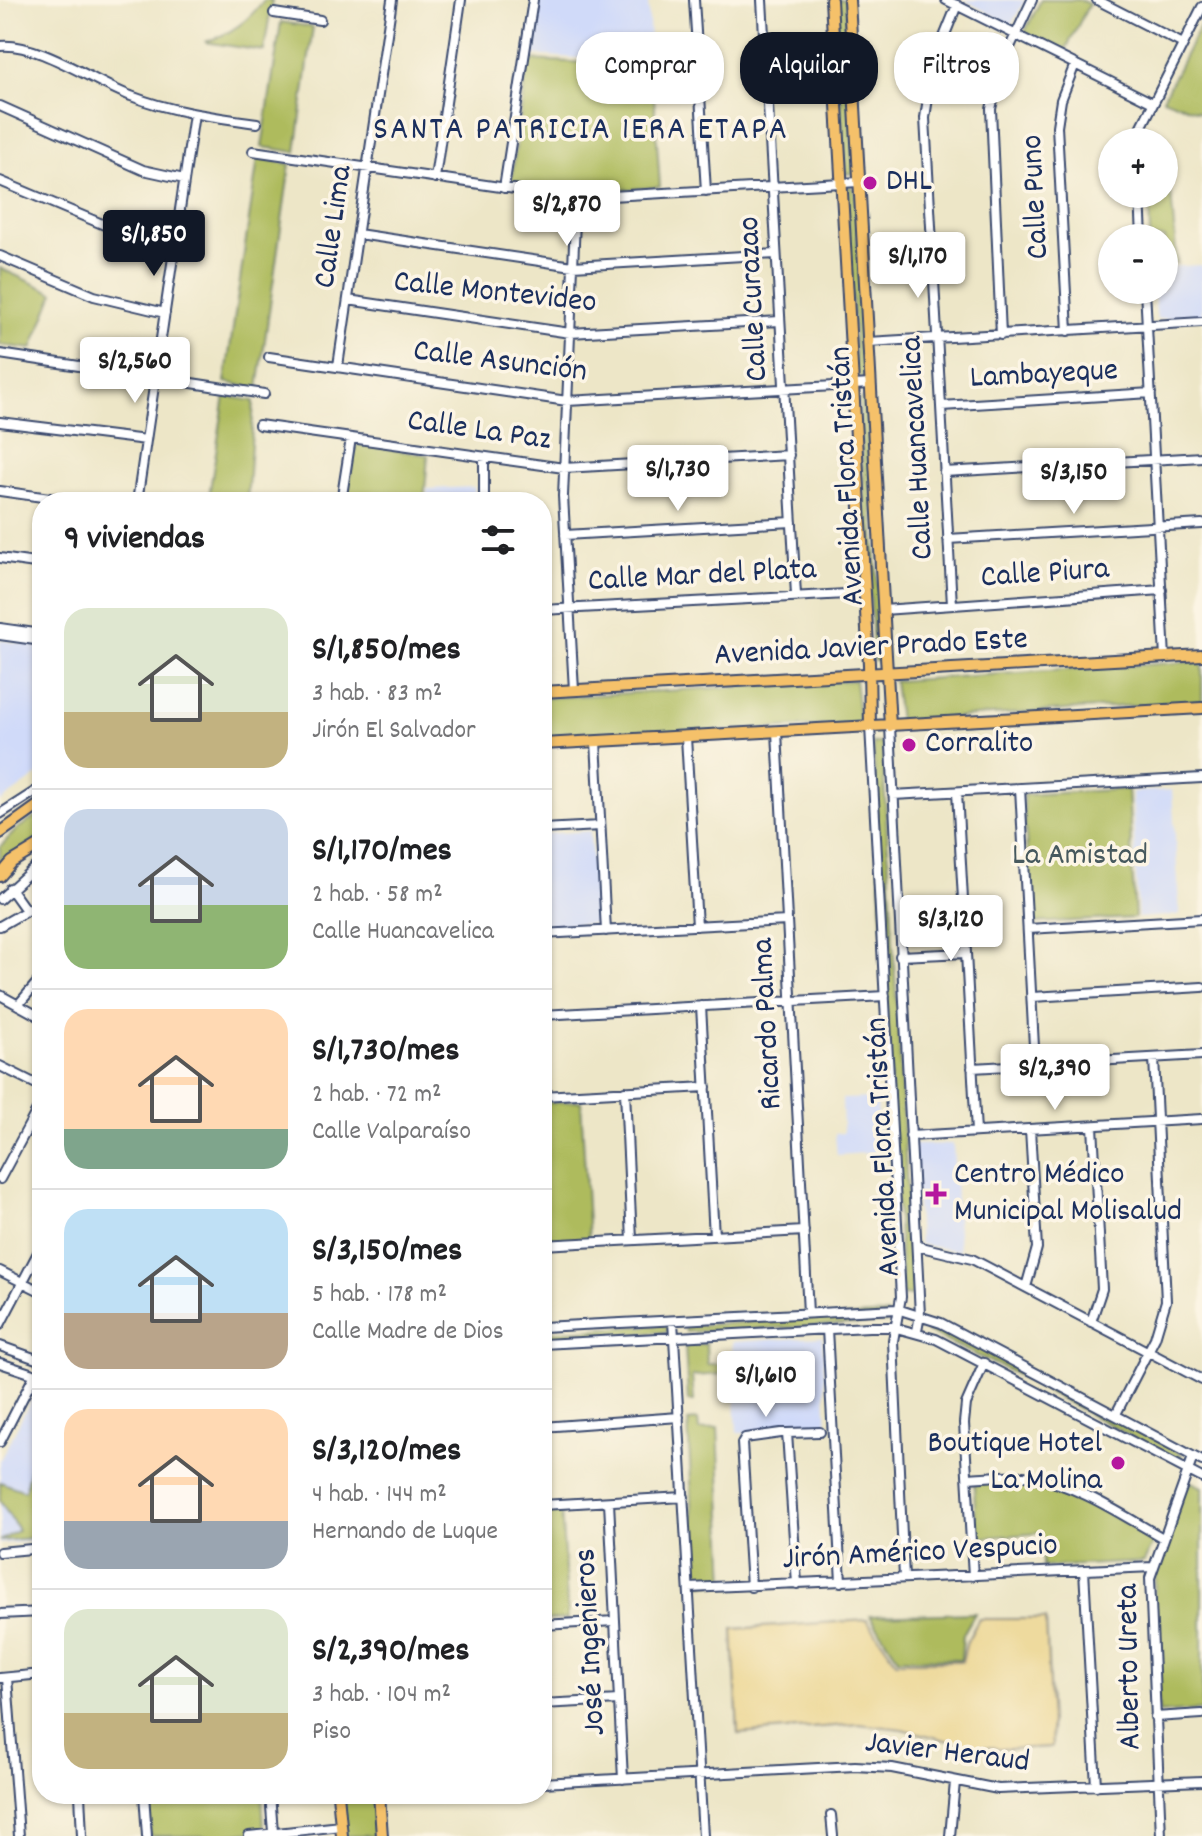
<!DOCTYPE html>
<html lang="es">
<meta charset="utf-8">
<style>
:root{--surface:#fff;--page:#f2f2f2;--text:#202124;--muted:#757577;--line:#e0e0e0;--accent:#111827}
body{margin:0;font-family:Dekko,sans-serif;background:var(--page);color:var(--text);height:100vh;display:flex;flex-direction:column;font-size:30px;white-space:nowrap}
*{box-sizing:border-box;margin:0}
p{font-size:26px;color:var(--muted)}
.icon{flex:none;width:44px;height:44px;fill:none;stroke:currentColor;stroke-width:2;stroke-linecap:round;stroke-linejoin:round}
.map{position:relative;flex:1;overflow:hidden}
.sheet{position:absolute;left:32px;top:492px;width:520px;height:1312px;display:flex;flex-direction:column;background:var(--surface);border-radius:32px;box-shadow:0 2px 6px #0004}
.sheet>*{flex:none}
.top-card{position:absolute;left:576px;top:32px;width:506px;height:72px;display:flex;gap:16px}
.buttons{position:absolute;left:1098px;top:128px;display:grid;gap:16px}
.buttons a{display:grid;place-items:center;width:80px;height:80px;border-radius:50%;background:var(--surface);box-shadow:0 2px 6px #0004;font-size:40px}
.price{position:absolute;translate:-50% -68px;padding:0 18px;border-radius:8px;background:#fff;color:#222;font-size:26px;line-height:52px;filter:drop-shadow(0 2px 4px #0008)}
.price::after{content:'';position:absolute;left:50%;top:48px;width:24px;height:18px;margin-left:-12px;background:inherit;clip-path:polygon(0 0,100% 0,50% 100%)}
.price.current{background:var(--accent);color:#fff}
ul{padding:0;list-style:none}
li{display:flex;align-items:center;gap:24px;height:200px;padding:0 32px}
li+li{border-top:2px solid var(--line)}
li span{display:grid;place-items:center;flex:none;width:224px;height:160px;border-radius:24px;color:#555}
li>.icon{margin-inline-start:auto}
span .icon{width:96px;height:96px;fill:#fffc;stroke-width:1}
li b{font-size:34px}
h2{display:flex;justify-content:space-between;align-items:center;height:96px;padding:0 32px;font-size:34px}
.tag{padding:0 28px;border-radius:32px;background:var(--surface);box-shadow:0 2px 6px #0004;font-size:28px;line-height:72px}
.tag.current{background:var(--accent);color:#fff}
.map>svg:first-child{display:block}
</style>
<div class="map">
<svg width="1202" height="1836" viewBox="0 0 1202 1836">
<rect width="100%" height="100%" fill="#fcf5e5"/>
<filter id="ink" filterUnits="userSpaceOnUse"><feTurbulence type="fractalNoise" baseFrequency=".0125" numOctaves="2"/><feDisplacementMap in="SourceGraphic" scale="16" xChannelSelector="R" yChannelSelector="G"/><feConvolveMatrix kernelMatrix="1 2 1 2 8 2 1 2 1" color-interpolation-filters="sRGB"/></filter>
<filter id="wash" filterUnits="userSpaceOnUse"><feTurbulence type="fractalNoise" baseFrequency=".006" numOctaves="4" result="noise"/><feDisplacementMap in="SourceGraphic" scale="32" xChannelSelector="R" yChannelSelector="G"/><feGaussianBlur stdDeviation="1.8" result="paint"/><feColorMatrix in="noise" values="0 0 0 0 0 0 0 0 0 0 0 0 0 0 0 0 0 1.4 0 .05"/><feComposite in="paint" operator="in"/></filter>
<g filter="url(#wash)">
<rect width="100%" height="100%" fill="#ede6c7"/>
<!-- built -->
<path fill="#d0daf9" d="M538,0H648L651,63L530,55Z
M965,0H1025L1011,25Z
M1202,265V317L1157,319L1153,290H1164V267Z
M474,487L476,502H428L427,489Z
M0,640L42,647V772L0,802Z
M1172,790L1180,915L1138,918L1132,792Z
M590,831L596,923L542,926V834Z
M877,1098L879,1152L837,1155L835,1134L843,1133L842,1099Z
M953,1144L959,1251L919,1244L914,1145Z
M822,1337L827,1428L737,1433L732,1342Z
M42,1391V1541L0,1544V1460L35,1392Z"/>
<!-- green -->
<path fill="#aebb5d" stroke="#64755e" stroke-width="2" d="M264,0H272L264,51L205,42C232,33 247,22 264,0Z
M833,0H845L854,173L846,174Z
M1041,0H1080L1089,4L1064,53L1024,33Z
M281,22L313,27L296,152L262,147Z
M1202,22V113L1163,98Z
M528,60L652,66L660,187L575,193L511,183Z
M258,158L290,164L258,389L225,382Z
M850,186L855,190L864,378L858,377L856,373L847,190Z
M1164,188L1171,192L1177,263L1164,264V238H1150L1149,194H1164Z
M0,268L54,293L32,349L0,345Z
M225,396L254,401L247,502H208Z
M866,398L882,660L874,661L859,399Z
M356,444L428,455L424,502H345Z
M1202,661V701L899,721L894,681Z
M855,680L860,724L542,740V698Z
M873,743H882L913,1296L902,1295Z
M1128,789L1135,918L1032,923L1023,795Z
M42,813V835L0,866V847L17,829Z
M581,1101L589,1241L542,1243V1103Z
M887,1314L886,1323L686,1332L684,1326Z
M931,1323L962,1335L1182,1454L1178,1462L1012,1372L927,1332Z
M664,1325L669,1329L666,1332L542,1339V1332Z
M706,1344L707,1364H727V1374L692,1376L694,1401H688L685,1345Z
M698,1420L699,1430L718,1428L725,1583L696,1584L688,1421Z
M42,1454V1537L0,1541L18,1530L0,1501V1482L25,1491L32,1458H38Z
M1187,1480L1202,1487V1710L1159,1713L1153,1615L1155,1576Z
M1024,1482L1068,1493L1155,1538L1144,1562L1043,1567L1042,1533L976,1538L974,1483Z
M561,1507L568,1619L542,1621V1508Z
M975,1613L963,1634L961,1659L898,1658L870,1616Z
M148,1794H262L264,1830L215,1836H150Z
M341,1794H373L377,1836H344Z"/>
<!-- sand -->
<path fill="#eeda9e" stroke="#84847e" stroke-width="2" d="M979,1619H1046L1052,1747L1008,1749L965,1745L903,1729L859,1724L738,1734L733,1629L867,1620L896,1661H962L967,1641Z"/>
</g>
<g filter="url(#ink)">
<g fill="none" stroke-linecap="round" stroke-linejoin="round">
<defs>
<path id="minor" d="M694,0L706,191
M762,0L796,595
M946,0L1153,103
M1097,0L1183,44
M274,13L320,20
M0,46C38,42 95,83 131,96C172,112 214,117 257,123
M0,106L143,170L184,179
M1138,142L1142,126L1202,7
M253,151L576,198L859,182
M435,178L461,0
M0,181L133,237L174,246
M504,188L533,0
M1140,194L1142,238
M358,234L573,266L776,254
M0,256L94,296L165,313
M1145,290L1165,658
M348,300L570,333L780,321
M1068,331L1057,126L1061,100L1075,64
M1001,335L991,109L1001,66L1032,0
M868,342L1202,322
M0,354L264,394
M269,357L567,401L871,384
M338,366L392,0
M941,406L1151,393
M0,422L146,440
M259,425L564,468L789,455
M944,472L1202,457
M0,491L78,502
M137,502L194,114
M341,502L351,438
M484,502V457
M565,535L792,522
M948,539L1202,524
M0,558L42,564
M952,605L925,118L933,64L957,5
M542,610L865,593
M883,610L1162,590
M0,628L42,634
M0,635L42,641
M574,690L563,496L576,198
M870,726L901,1297L893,1341L904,1578
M890,726L920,1315L917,1331
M777,732L808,1313
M686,737L697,926
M596,741L606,931
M1020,788L1035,1065
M957,792L976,1132
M893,795L1202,778
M0,814L42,787
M542,829L600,826
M10,888L25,909
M0,899L42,861
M0,926L42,902
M1028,929L1202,919
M542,934L787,921
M900,956L966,953
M0,995L42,1018
M1032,997L1202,987
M18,1005L42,977
M701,1006L714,1236
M542,1015L885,996
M0,1066L42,1087
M972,1068L1202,1055
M625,1091L632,1240
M542,1096L706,1087
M910,1136L1202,1119
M0,1179L42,1101
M542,1245L804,1231
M917,1246L972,1259L1202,1380
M0,1271L42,1292
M1026,1287L1037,1248L1030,1129
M673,1321L703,1836
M1091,1322L1102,1289L1093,1126
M0,1325L42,1245
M542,1327L897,1309L941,1323L1202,1461
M827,1329L841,1582
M542,1344L869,1327H893L936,1339L1202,1478
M0,1346L42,1361
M0,1363L42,1377
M1116,1414L1155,1338L1166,1301L1154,1058
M542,1427L679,1417
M787,1433L820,1432
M0,1442L34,1376
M969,1478C989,1477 1011,1474 1032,1477C1079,1485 1122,1515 1163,1538
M609,1502L623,1779
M542,1505L684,1497
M0,1552L42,1548
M1084,1570L1096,1786
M973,1576L964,1423L966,1404L984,1363
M751,1587L742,1443L745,1438L781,1433H787L797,1584
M689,1588L1153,1567
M0,1614L42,1612
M542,1625L615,1621
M0,1678L42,1674
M7,1678L19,1836
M542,1704L619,1700
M1155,1717L1202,1714
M542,1783L855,1766L892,1768L998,1789L1202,1781
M80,1794L82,1836
M144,1794L147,1836
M270,1794L273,1832
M831,1815L833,1836
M249,1836L341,1826
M950,1836L955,1782
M1161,1836L1150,1578L1193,1457"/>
<path id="major" d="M831,0L869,664L870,726
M849,0L890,726
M542,692L1202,655
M542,744L1202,708
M0,833L42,803
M0,876L12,862L42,844
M338,1794L342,1836
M379,1794L382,1836"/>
</defs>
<!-- minor casing -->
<use href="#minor" stroke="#3a4a6e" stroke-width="12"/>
<!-- major casing -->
<use href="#major" stroke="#3a4a6e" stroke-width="14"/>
<!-- minor -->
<use href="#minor" stroke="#fff" stroke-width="8"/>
<!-- major -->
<use href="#major" stroke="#f5c16b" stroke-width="10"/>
</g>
</g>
<!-- markers -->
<g fill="#b5179e" stroke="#fcf5e5" stroke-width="3">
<circle cx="870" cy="183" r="8"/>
<circle cx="909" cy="745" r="8"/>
<path d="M932 1182h8v8h8v8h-8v8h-8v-8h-8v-8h8z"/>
<circle cx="1118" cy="1463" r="8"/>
</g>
<g text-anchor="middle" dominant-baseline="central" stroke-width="7" stroke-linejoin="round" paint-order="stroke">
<!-- poi labels -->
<g font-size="32" fill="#1b2f5e" stroke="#fcf5e5" text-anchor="start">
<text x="886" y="183">DHL</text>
<text x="925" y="745">Corralito</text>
<text x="954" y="1176">Centro Médico<tspan x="954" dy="37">Municipal Molisalud</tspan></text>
<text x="1102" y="1445" text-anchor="end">Boutique Hotel<tspan x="1102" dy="37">La Molina</tspan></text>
</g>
<!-- street labels -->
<g font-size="32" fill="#1b2f5e" stroke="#fcf5e5">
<text transform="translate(1037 197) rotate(-93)">Calle Puno</text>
<text transform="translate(335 227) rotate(-82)">Calle Lima</text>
<text transform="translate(495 294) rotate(6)">Calle Montevideo</text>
<text transform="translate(755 299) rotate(-93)">Calle Curazao</text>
<text transform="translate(500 363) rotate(7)">Calle Asunción</text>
<text transform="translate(1044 376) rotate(-3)">Lambayeque</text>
<text transform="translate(479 432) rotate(8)">Calle La Paz</text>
<text transform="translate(919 448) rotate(-93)">Calle Huancavelica</text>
<text transform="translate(849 476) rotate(-93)">Avenida Flora Tristán</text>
<text transform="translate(1045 575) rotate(-4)">Calle Piura</text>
<text transform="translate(702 577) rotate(-3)">Calle Mar del Plata</text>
<text transform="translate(871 649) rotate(-3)">Avenida Javier Prado Este</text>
<text transform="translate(769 1024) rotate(-93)">Ricardo Palma</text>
<text transform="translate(885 1147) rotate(-93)">Avenida Flora Tristán</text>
<text transform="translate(920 1554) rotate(-3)">Jirón Américo Vespucio</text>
<text transform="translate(592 1642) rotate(-93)">José Ingenieros</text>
<text transform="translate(1131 1667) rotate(-91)">Alberto Ureta</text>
<text transform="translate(947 1754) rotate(7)">Javier Heraud</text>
</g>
<!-- park labels -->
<g font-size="32" fill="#47595e" stroke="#fcf5e5">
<text x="1080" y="857">La Amistad</text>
</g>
<!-- neighbourhood labels -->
<g font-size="34" letter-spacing="2" fill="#1b2f5e" stroke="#fcf5e5">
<text x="581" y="131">SANTA PATRICIA 1ERA ETAPA</text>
</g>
</g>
</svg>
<div class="buttons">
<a>+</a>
<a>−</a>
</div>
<b class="price" style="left:567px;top:248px">S/2,870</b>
<b class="price current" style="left:154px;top:278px">S/1,850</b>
<b class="price" style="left:918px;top:300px">S/1,170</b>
<b class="price" style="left:135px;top:405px">S/2,560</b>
<b class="price" style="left:678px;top:513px">S/1,730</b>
<b class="price" style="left:1074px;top:516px">S/3,150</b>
<b class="price" style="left:951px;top:963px">S/3,120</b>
<b class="price" style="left:1055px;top:1112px">S/2,390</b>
<b class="price" style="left:766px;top:1419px">S/1,610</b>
<div class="top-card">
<a class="tag">Comprar</a>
<a class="tag current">Alquilar</a>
<a class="tag">Filtros</a>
</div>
<section class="sheet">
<h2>9 viviendas<svg class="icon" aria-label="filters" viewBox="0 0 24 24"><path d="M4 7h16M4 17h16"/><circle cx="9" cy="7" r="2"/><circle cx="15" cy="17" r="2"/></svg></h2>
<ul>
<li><span style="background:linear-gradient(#dfe7d0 65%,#c2b280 0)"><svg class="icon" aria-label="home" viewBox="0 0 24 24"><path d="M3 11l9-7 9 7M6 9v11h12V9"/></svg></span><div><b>S/1,850/mes</b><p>3 hab. · 83 m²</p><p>Jirón El Salvador</p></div></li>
<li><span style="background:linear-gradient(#c9d6e8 60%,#8fb573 0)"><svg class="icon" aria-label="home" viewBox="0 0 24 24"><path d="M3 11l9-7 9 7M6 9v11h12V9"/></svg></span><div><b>S/1,170/mes</b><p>2 hab. · 58 m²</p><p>Calle Huancavelica</p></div></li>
<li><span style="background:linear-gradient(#ffd9b3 75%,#7fa58c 0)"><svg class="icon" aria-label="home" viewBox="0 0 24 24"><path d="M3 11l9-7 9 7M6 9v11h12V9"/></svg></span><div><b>S/1,730/mes</b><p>2 hab. · 72 m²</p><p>Calle Valparaíso</p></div></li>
<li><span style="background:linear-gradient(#bfe0f5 65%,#b9a48a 0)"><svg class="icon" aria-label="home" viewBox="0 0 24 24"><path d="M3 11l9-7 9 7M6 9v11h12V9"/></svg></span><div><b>S/3,150/mes</b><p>5 hab. · 178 m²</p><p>Calle Madre de Dios</p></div></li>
<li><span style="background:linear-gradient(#ffd9b3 70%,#9aa5b1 0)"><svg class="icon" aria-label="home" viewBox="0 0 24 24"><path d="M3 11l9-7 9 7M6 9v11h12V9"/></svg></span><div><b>S/3,120/mes</b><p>4 hab. · 144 m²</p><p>Hernando de Luque</p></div></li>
<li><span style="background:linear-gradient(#dfe7d0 65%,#c2b280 0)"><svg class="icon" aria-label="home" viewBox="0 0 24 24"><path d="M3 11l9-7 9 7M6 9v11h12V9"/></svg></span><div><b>S/2,390/mes</b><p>3 hab. · 104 m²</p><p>Piso</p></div></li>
</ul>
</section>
</div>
